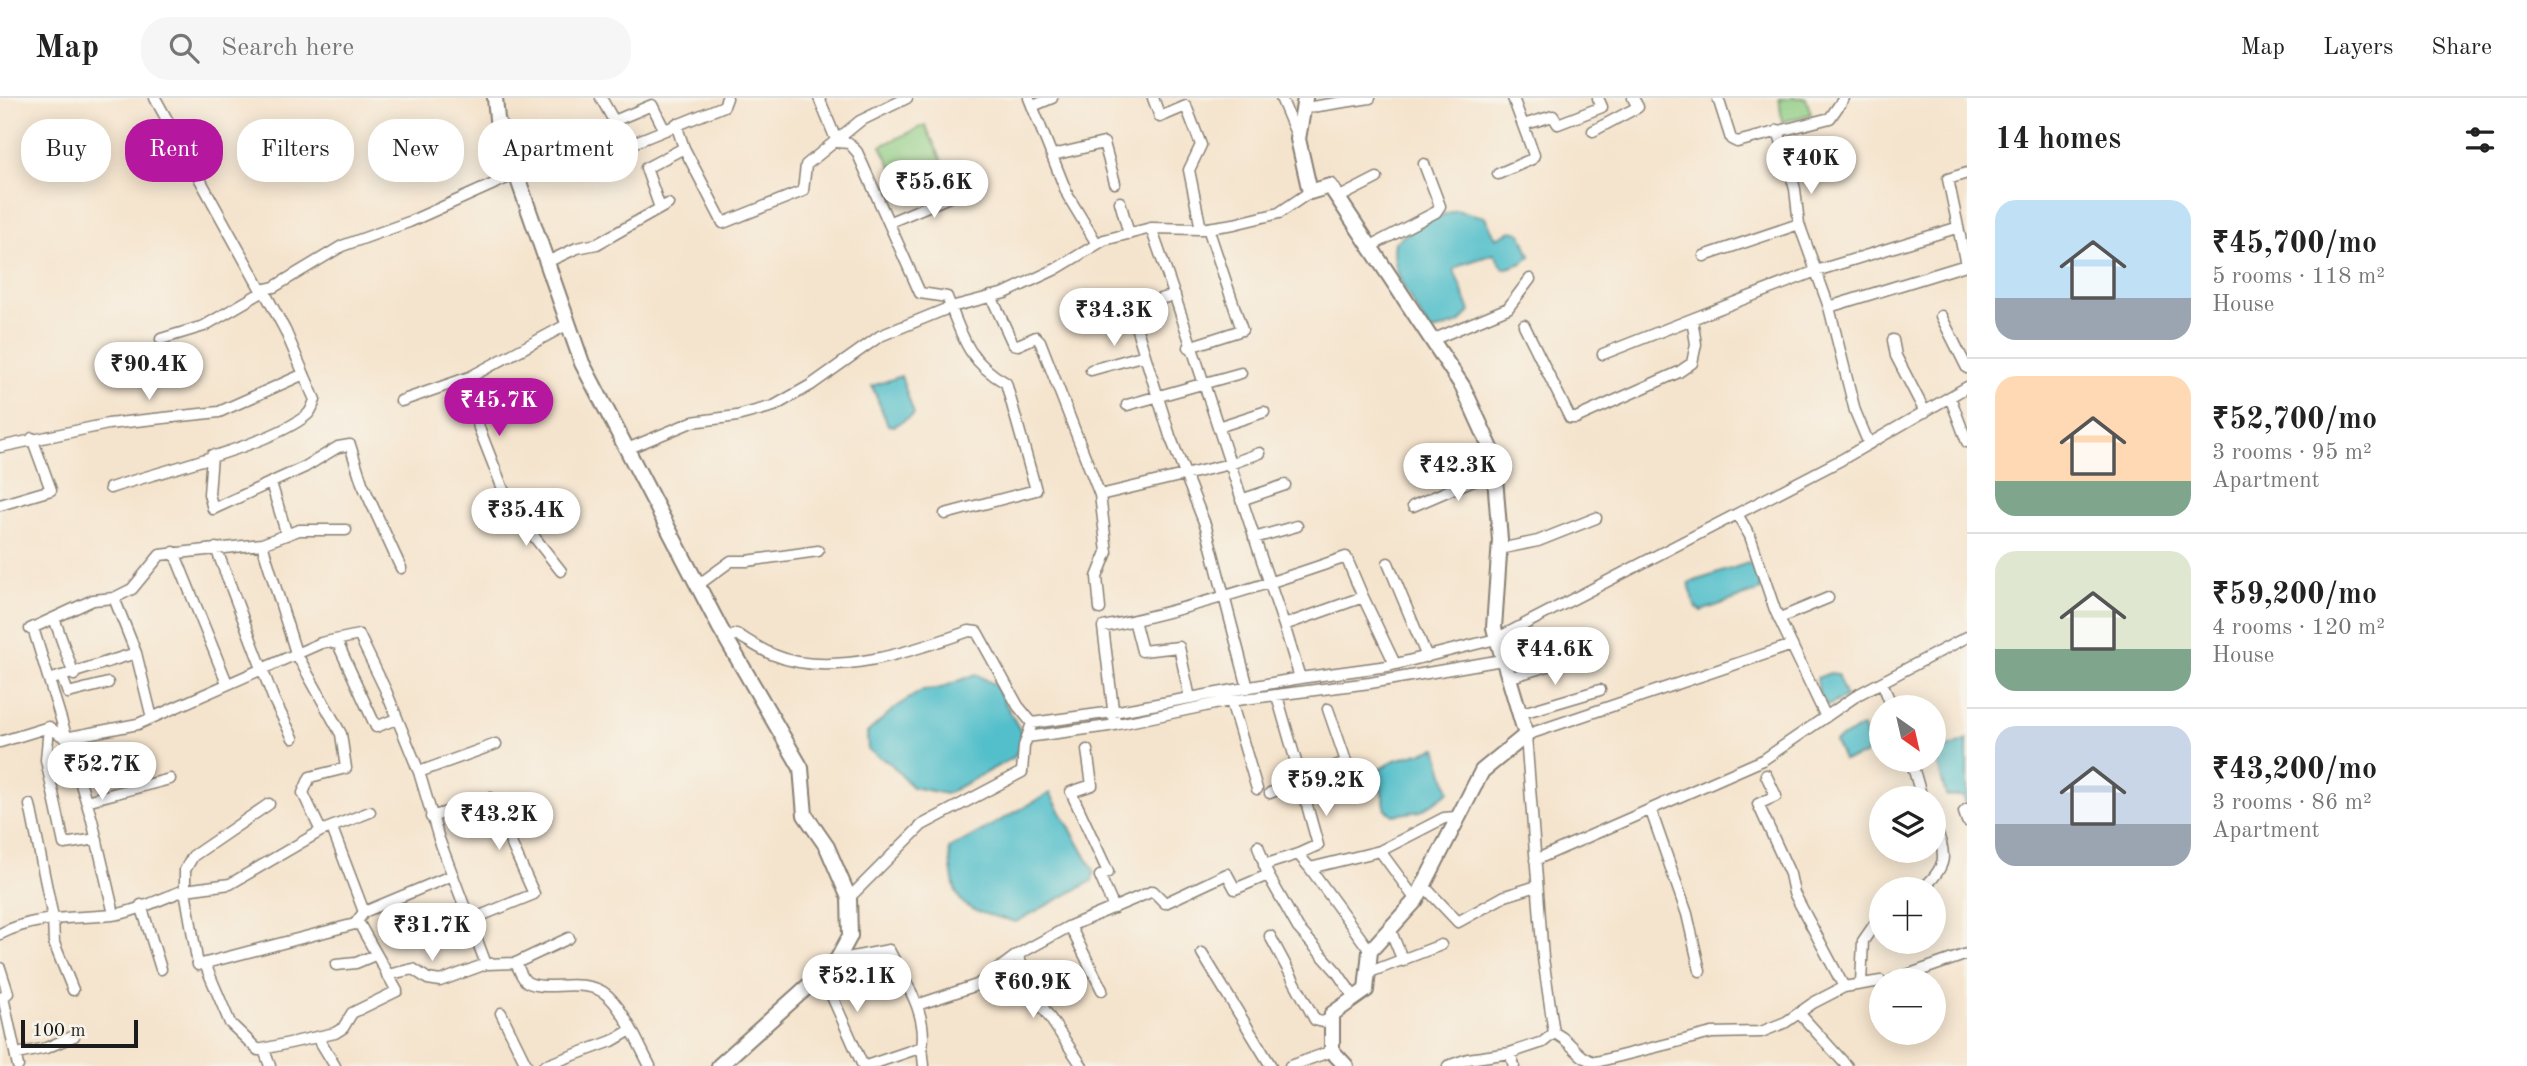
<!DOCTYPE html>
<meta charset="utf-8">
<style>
:root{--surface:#fff;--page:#f6f6f6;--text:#222;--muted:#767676;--line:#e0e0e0;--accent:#b5179e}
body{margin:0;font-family:"Old Standard TT",serif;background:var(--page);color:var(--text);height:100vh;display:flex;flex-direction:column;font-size:26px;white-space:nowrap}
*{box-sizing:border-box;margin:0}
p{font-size:23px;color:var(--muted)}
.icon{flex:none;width:38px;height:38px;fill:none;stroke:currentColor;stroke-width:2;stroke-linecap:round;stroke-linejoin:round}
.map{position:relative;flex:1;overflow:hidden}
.details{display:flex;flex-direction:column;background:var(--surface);width:560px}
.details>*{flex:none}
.top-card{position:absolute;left:21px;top:21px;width:665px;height:63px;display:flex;gap:14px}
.needle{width:46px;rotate:146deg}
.tools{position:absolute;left:1869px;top:597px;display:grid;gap:14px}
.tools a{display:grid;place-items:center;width:77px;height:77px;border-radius:50%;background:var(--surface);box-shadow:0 4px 18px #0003;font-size:35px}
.scale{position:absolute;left:21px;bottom:18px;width:117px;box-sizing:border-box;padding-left:7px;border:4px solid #1c1c1c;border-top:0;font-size:19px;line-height:24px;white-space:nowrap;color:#1c1c1c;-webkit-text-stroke:5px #f7f3e8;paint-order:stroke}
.price{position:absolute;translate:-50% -60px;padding:0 16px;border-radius:24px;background:#fff;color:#222;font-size:23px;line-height:46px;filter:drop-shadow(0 2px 4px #0008)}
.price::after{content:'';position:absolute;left:50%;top:42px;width:21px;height:16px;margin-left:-10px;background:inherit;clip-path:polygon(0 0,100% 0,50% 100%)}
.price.current{background:var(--accent);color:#fff}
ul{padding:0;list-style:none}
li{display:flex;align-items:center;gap:21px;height:175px;padding:0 28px}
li+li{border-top:2px solid var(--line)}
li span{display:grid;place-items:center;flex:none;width:196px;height:140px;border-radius:21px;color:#555}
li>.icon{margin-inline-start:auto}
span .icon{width:84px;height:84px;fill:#fffc;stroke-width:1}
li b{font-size:30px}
h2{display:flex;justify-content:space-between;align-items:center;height:84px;padding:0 28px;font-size:30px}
.pill{padding:0 24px;border-radius:28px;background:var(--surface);box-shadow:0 4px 18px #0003;font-size:24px;line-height:63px}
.pill.current{background:var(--accent);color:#fff}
header{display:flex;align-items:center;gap:42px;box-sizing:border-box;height:98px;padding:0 35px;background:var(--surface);border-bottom:2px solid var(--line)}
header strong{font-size:33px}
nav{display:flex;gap:38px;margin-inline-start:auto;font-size:24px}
.search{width:490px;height:63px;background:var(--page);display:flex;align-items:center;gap:18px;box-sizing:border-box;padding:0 24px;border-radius:28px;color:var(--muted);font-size:26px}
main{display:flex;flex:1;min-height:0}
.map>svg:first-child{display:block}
</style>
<header>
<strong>Map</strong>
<div class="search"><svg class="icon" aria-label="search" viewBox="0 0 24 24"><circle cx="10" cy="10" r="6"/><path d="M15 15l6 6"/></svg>Search here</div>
<nav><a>Map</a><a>Layers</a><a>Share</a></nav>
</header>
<main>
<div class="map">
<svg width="1967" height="968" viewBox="0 0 1967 968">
<rect width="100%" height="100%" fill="#f7f3e8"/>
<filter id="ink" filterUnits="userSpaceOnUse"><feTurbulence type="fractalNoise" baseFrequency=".0143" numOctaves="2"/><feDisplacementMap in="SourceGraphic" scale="14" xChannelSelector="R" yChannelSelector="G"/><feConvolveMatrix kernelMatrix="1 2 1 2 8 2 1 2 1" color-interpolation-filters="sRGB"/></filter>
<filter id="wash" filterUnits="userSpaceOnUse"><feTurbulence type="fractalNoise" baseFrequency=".00686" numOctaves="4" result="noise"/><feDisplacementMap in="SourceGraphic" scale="28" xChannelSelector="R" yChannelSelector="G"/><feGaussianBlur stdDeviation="1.57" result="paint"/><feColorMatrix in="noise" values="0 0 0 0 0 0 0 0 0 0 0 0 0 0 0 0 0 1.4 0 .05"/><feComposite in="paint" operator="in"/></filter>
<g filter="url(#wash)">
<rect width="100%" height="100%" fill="#f5e4cd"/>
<!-- green -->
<path fill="#8ccb81" stroke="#54744e" stroke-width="2" d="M1779,0H1806L1811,16L1782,24Z
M925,27L946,71L939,82L905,96L881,48Z"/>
<!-- water -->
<path fill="#52bfcb" stroke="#376e74" stroke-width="2" d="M1456,112L1485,119L1496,140L1511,133L1521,135L1530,158L1522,165L1504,171L1494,156L1463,166L1454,172L1470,213L1460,225L1431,234C1415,207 1389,177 1395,144L1424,124Z
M901,278L914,316L895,328L888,327L872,288Z
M1748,465L1757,470L1761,492L1701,513L1695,508L1689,485Z
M1830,575L1837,576L1846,599L1827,608L1819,597L1817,580Z
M976,576L995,587L1021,634V648L1013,660L946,696L912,689L891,666L868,652L867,635L897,608L923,592L938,591Z
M1862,629L1871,647L1865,657L1843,662L1835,643Z
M1967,642V707L1966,708L1962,698H1946L1936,660L1945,651Z
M1437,650L1449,694L1421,713L1393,717L1386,712L1377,673L1395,662Z
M1050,695L1094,773L1092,783L1016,824C958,809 955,812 949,751Z"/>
</g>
<g filter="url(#ink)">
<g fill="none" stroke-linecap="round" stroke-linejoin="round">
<defs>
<path id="street" d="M155,0L261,192L274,189L342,148L409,124L516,76
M601,0L614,23L652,7L664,31
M819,0L837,44L849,45L857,54L920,195L947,199C962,238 968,264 1006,285L1036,392L945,416
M1029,0L1068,98L1097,146
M1153,0L1160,19L1186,8L1201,47L1189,72L1201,131
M1281,0L1298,40
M1718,0L1731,41L1737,44L1830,20L1844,0
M1033,8L1052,0
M1305,10L1370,0
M676,26L684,50L723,125L803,93L806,67L860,23L907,0
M1523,27L1553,18L1558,26L1602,9L1598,0
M1778,32L1795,91L1799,126L1829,209L1855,313L1869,346
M1593,33L1638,9L1633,0
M638,43L724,8L727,0
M1053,57L1104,45L1115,85
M1498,76L1532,61L1534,57L1513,0
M1338,100L1377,80
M1120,104L1129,136
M660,110L646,70L684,50
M890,124L966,92
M1371,148L1436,114L1440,108L1424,66
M1704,158L1799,126
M547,164L577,150L597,146L668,106
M1175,197L1130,209L1170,338L1206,429L1248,590
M991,198L1013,246L1018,247L1036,239L1040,243L1100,397L1107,454L1097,479L1100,511
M1829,209L1966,167L1948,81L1967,75
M1941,218L1967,270
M1100,223L1132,216
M1524,227L1570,320H1576L1679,274L1692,265L1696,246L1692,221L1816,173L1956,130
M1432,242L1508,210L1530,181
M1893,242L1896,258L1925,314
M1189,249L1242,232L1208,130
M1603,256L1692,221
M1091,272L1145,257
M470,279C480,295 474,312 479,330L512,414
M1950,299L1967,344
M401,303L470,279L568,226
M1127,307L1241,275
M1218,329L1264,314
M0,349L108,326L219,314L304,276
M627,351L692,324L737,318L774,308L811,287L880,238L951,209L1005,195L1056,171L1104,142L1151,130L1201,131L1234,126L1279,115L1310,94
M212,357L209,396L213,411L305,369L338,349L350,347L362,385L401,470
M271,385L287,437
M110,390C158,374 274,346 308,316C312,312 313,307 315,302L285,232L264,193L204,228L161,241
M1100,397L1230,366L1260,355
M1241,402L1285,387
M0,407L51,392L32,340
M1413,408L1471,383L1495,377
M1737,416L1750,438L1775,512L1826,619
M489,428L512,414L517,417L561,473
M1254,440L1297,428
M216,450L274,602L293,640
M1499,451L1538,443L1596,420
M174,454L227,585
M1388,465L1427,559
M698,487L731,463H747L818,453
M1363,499L1395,566
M114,500L132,491L160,457L262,446
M54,520L74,577
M1780,520L1828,500
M1134,522L1142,553L1179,549L1190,600
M1284,527L1300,580L1388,568L1496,541L1841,362L1967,289
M33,530L92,722L114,816
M30,531L93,502L114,500L136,555L152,620
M727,541L736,536C749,543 761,552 774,557C831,581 914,553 969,533L977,534L1018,608L1032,625L1113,614L1300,580
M333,545L338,546L376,629L396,621
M62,579L68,595L108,585
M1508,580L1561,564
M49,582L136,555
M1882,584L1892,609
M1277,598L1301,681
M1231,603L1257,691
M1328,611L1349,672
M1519,616L1600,592
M1115,627L1103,529C1186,512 1266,487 1346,459L1363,499L1284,527C1238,395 1198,261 1151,130
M49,629L46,662L64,746L97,741
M1027,639L1109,628L1229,603L1370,585L1502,562
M0,644L49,629L65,640L138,626L321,545L359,537L386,593L419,674L439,741L486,866
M1087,652L1092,687L1071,694L1108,774L1100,778L1114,810
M1911,662L1922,700
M419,674L496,646
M1766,677L1776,698L1758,706L1790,776L1794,795L1844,889
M1297,682L1305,700L1318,747L1298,756L1310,770
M1270,695L1345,664
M86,703L170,681
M269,706L193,758L185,772V792L230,786L321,733L370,714
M30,707L53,820L54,845L73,892
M1967,711L1964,714L1967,723
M1651,713L1687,816L1700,873
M431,719L491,700L534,796L470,822
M332,730L364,814
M321,733L303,695L310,679L346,670L341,636L296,555L262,446L299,432H346
M1380,753L1416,802
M1535,762L1763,662L1859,596L1967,539
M1264,767L1298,756
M1268,777L1298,830L1337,874L1354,899
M1424,788L1458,824L1505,798L1537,788
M1922,791C1947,769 1948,757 1934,727
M849,800L922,727L1022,674L1024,648L1032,625
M141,807L161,871
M355,826L364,814L453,777
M1070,828L1102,892
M1390,831L1403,863
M0,836C37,817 73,821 112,817C136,814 162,800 185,792L198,867L355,826L360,827L397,893L352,915L343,930L335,935L258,952L230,925L205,866
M1270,838L1315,922L1323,924L1332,919
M569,840L516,865C519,871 522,881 527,884C544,894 581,880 603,894C622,906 639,948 650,968
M1370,853L1310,770L1380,753L1444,720L1456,719
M1202,855L1271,968
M1017,857L1044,911L1082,968
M837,862L889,852C904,882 928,915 922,949L866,968
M336,867L356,865L375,857
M0,870L8,895L3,899L18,968
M1370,874L1441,847
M822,876L863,968
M387,877L413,871L428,881L440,883L486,866L516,865
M1893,882L1967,856
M1861,885L1863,843L1881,817
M917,907L977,887L1017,857L1070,828L1153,793L1165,805L1227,776L1235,791L1268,777L1258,748
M501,915L527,968
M1799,915L1847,968
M1554,935C1571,941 1578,962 1596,964L1712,935L1761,934L1786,924L1813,905L1844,889L1881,883
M318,940L335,968
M922,949L924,968
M264,952L270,968
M17,956L46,950L74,938
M544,968L612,943L631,932
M1290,968L1332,953
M1448,968L1468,961L1510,955
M1514,968L1510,955L1543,944L1554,935L1543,860L1526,637L1792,547"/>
<path id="secondary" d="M495,0L497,21L582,265L720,530L801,670L805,717L827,749L849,800L850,838L837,862L719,968
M1305,0L1298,41L1310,94L1330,88L1463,289L1493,355L1500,442L1494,530L1526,637L1482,673L1416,802L1370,853L1366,892L1332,916V953L1346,968"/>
</defs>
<!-- street casing -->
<use href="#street" stroke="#888074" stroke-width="13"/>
<!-- secondary casing -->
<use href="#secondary" stroke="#888074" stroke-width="18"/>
<!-- street -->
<use href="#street" stroke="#fff" stroke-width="10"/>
<!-- secondary -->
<use href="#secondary" stroke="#fff" stroke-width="14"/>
</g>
</g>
</svg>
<div class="tools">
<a><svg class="needle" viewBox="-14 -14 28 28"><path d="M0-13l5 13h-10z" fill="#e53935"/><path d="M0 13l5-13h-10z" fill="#767676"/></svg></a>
<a><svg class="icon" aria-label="layers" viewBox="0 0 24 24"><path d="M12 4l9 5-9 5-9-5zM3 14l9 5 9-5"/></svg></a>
<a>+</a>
<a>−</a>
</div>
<div class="scale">100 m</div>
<b class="price" style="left:1811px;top:98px">₹40K</b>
<b class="price" style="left:934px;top:122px">₹55.6K</b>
<b class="price" style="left:1114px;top:250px">₹34.3K</b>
<b class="price" style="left:149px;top:304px">₹90.4K</b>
<b class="price current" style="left:499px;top:340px">₹45.7K</b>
<b class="price" style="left:1458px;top:405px">₹42.3K</b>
<b class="price" style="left:526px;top:450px">₹35.4K</b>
<b class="price" style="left:1555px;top:589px">₹44.6K</b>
<b class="price" style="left:102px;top:704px">₹52.7K</b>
<b class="price" style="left:1326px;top:720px">₹59.2K</b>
<b class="price" style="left:499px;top:754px">₹43.2K</b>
<b class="price" style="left:432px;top:865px">₹31.7K</b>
<b class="price" style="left:857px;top:916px">₹52.1K</b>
<b class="price" style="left:1033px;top:922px">₹60.9K</b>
<div class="top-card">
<a class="pill">Buy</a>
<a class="pill current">Rent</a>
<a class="pill">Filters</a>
<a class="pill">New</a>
<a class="pill">Apartment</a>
</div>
</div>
<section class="details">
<h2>14 homes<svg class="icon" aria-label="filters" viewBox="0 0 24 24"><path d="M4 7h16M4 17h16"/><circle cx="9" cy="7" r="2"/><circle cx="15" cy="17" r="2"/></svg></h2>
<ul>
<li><span style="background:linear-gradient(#bfe0f5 70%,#9aa5b1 0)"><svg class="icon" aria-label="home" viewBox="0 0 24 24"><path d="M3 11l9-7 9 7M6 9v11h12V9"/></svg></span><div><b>₹45,700/mo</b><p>5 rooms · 118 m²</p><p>House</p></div></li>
<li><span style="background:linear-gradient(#ffd9b3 75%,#7fa58c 0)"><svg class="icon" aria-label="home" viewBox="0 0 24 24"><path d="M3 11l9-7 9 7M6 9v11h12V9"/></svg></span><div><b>₹52,700/mo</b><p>3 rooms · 95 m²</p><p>Apartment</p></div></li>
<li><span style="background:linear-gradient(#dfe7d0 70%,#7fa58c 0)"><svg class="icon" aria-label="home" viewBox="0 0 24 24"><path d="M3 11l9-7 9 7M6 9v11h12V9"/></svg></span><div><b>₹59,200/mo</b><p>4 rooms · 120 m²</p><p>House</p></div></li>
<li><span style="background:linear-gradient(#c9d6e8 70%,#9aa5b1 0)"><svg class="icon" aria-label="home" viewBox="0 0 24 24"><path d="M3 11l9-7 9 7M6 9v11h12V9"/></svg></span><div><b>₹43,200/mo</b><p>3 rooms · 86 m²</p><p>Apartment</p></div></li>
</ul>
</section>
</main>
